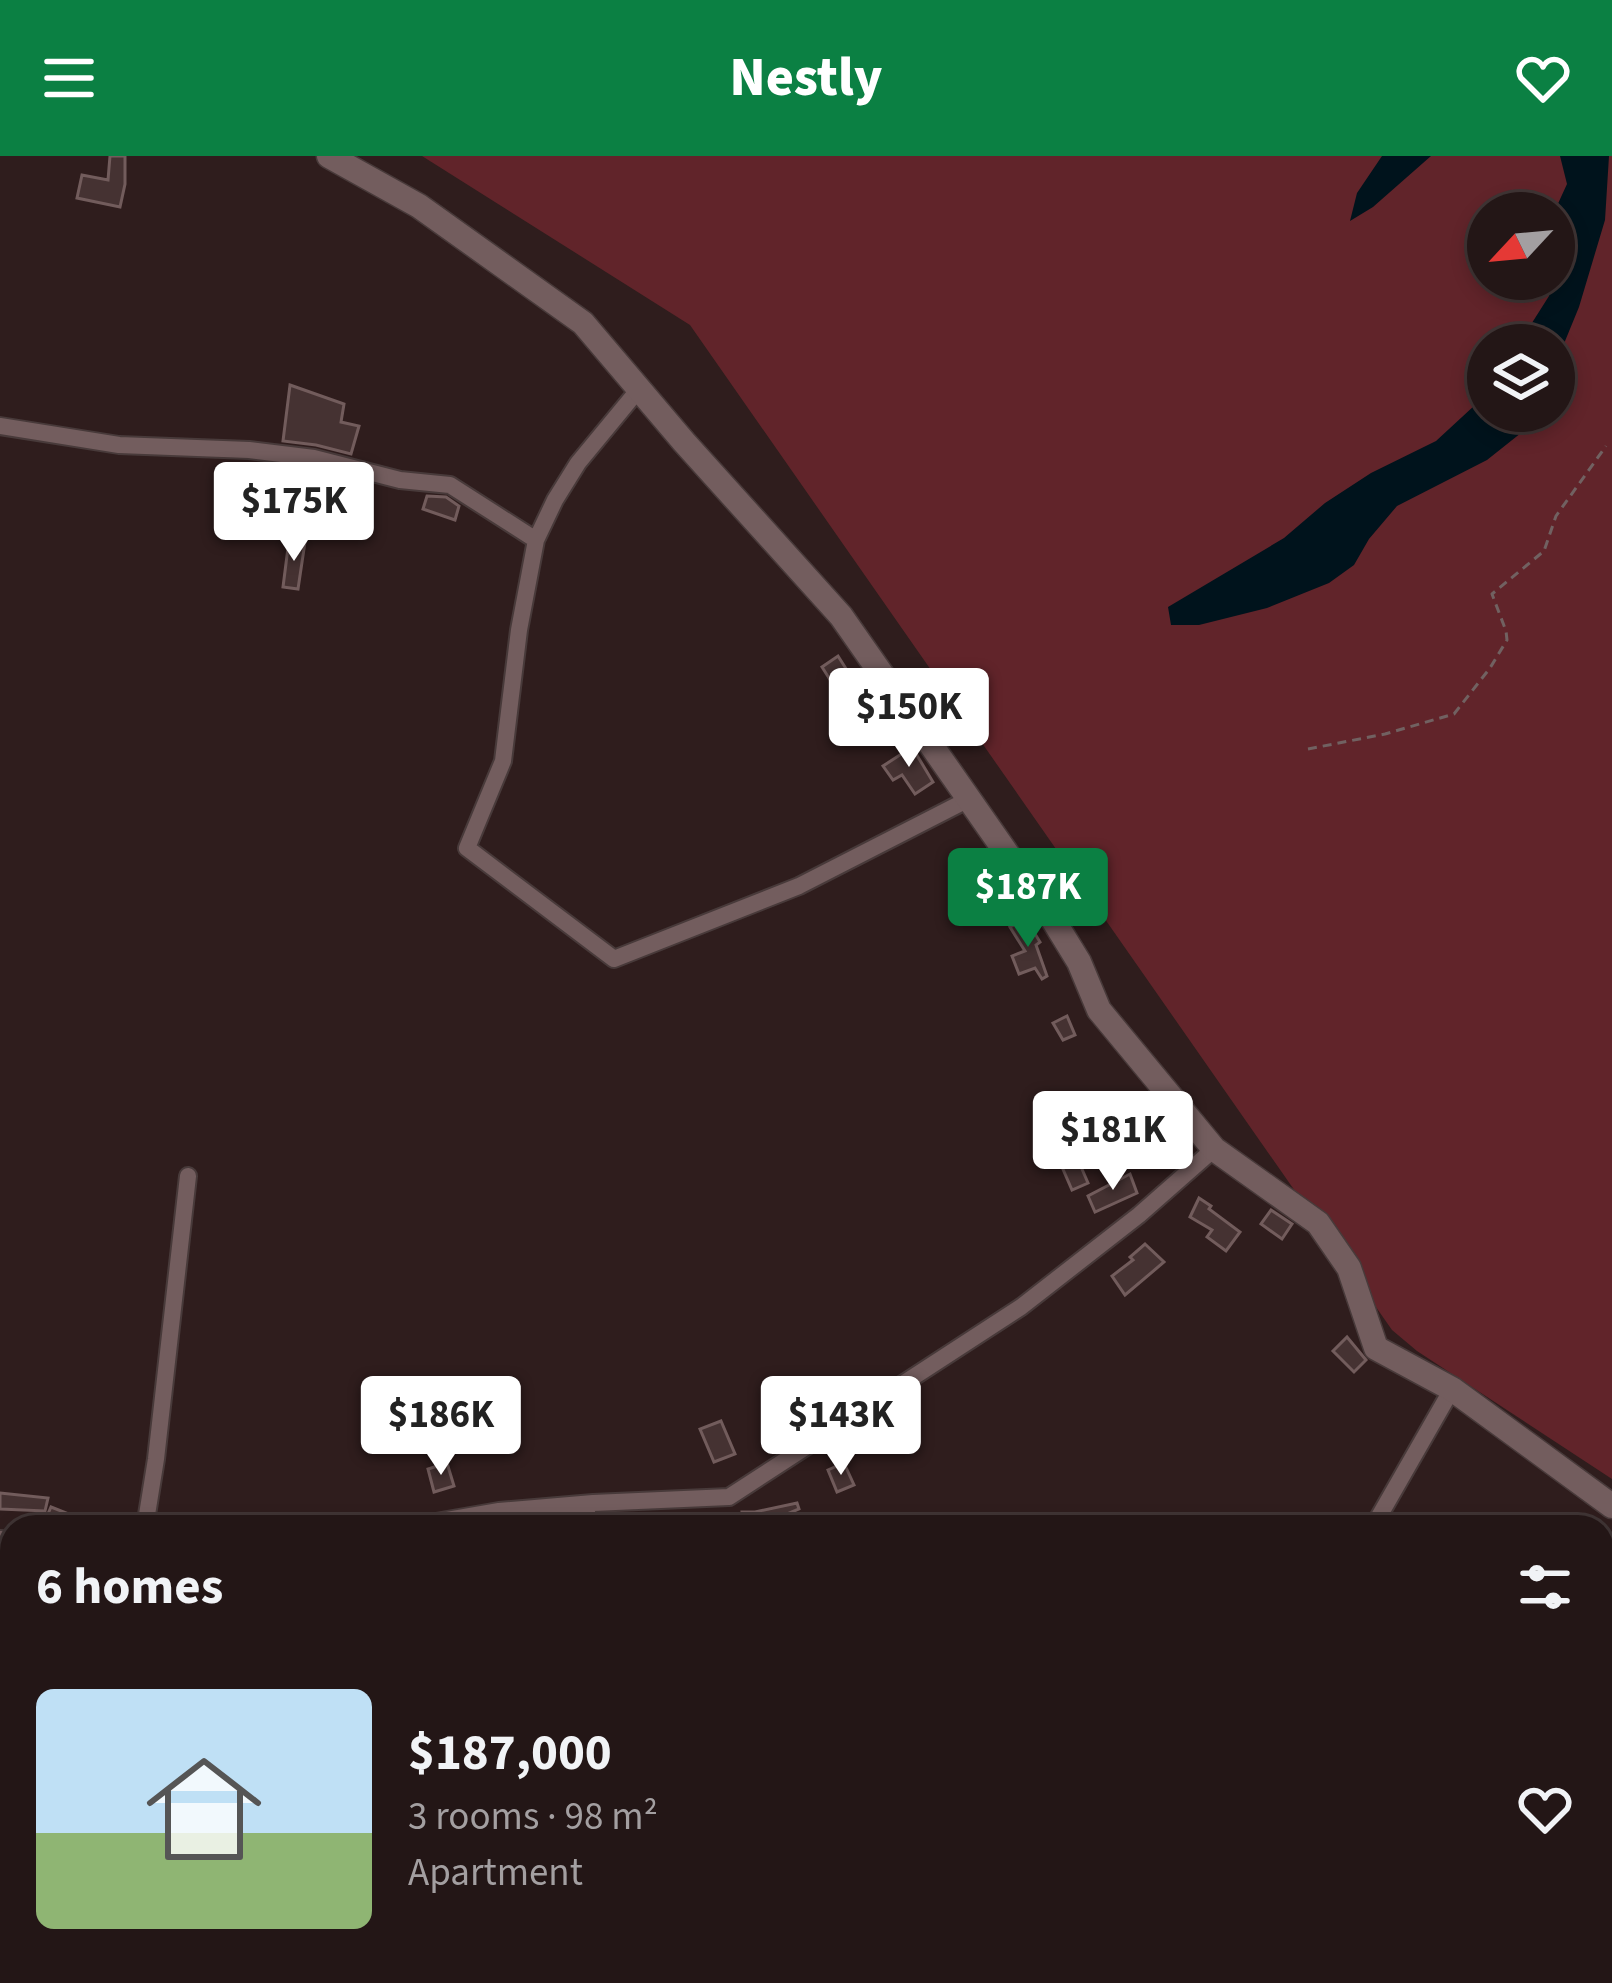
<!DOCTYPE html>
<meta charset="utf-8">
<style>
:root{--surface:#231616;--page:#2f2323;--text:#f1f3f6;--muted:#a39fa1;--line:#403535;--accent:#0b8043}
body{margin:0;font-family:"Source Sans 3",sans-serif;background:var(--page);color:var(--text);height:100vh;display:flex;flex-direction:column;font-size:45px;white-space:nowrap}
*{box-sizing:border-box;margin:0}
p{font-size:39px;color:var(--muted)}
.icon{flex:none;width:66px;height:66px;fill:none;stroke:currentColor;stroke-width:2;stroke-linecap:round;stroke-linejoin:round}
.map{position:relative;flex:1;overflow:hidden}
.drawer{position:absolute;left:0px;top:1359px;width:1614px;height:468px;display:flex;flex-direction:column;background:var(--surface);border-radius:36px 36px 0 0;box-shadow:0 6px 18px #0003,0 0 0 3px var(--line)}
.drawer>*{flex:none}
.needle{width:78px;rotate:244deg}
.fabs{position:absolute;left:1467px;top:36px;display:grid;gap:24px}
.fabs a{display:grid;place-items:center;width:108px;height:108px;border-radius:50%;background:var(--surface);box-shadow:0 6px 18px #0003,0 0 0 3px var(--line);font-size:60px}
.price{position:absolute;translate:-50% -102px;padding:0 27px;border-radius:12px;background:#fff;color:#222;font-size:39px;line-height:78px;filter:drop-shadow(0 3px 6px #0008)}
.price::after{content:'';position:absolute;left:50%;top:72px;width:36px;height:27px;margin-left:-18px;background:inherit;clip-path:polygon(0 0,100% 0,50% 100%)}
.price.active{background:var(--accent);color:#fff}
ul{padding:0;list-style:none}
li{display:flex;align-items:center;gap:36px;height:300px;padding:0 36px}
li span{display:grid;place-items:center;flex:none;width:336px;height:240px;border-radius:18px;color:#555}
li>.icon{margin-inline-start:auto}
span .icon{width:144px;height:144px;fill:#fffc;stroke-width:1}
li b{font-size:51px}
h2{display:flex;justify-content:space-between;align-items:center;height:144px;padding:0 36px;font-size:51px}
header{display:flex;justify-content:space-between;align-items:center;height:156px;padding:0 36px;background:var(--accent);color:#fff;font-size:54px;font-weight:800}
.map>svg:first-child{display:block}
</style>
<header><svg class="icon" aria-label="menu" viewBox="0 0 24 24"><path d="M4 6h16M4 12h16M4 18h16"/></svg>Nestly<svg class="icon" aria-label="heart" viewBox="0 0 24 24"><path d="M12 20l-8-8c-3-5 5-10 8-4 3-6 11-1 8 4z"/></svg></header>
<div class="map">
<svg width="1612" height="1827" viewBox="0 0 1612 1827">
<rect width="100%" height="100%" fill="#2f1d1d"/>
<!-- green -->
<path fill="#61242a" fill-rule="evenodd" d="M422,0H1612V1323L1417,1195L1392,1174L690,169ZM1488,57H1554V123H1488ZM1488,189H1554V255H1488Z"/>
<!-- water -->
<path fill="#00131c" d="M1382,0H1431L1373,51L1350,65L1357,37Z
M1560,0H1609L1605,64L1579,151L1554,212V189H1518L1549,140L1550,123H1554L1556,52L1567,28Z
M1488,237V255H1536L1531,269L1487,304L1397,350L1369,383L1354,409L1329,427L1267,452L1199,469H1171L1168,451L1284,382L1325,347L1371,317L1436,285Z"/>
<!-- building -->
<path fill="#453232" stroke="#725c5c" stroke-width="3" d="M110,0H125V28L120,51L77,42L82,19L108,24Z
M290,229L344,248L341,266L359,270L351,298L316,289L283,285Z
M427,340L446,341L459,350L455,364L423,353Z
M289,384L305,386L298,433L283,431Z
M838,500L850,519L834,530L822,511Z
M912,591L933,626L915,638L902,619L893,624L883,610Z
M1026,763L1040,786L1036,789L1047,820L1042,823L1035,812L1019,818L1012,800L1025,795L1010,771Z
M1067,860L1075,879L1063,884L1053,867Z
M1114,966L1123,994L1106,1001L1095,973Z
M1075,997L1088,1027L1072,1034L1059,1004Z
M1130,1018L1137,1037L1095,1056L1088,1040Z
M1199,1042L1211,1050L1209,1053L1240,1076L1226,1095L1207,1081L1212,1074L1190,1061Z
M1271,1054L1292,1068L1282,1083L1261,1068Z
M1145,1088L1164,1106L1125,1139L1112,1120L1133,1104L1130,1101Z
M1347,1181L1366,1204L1354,1216L1333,1195Z
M721,1265L735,1298L714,1306L700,1273Z
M447,1307L454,1330L434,1336L428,1313Z
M844,1307L854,1329L837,1336L828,1314Z
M0,1337L48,1342L45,1355L0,1353Z
M797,1347L799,1353L780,1361L781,1367L743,1371L742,1356H755Z
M51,1351L69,1358L64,1371L44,1367Z"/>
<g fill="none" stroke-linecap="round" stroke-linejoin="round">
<defs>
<path id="street" d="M0,270L119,289L249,294L314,302L400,324L450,329L536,384L555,344L578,307L639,233
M536,384L519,474L503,605L467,692L614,803L799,730L969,643
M587,1348V1371
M145,1371L156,1303L188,1020
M407,1371L499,1355L593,1347L729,1341L1021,1151L1139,1059L1214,993
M1373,1371L1452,1233
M0,1383L12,1384
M334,1815L335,1827
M755,1815L757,1827
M1069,1815L1070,1827"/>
<path id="secondary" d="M329,0L419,50L583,167L684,286L841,460L1052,762L1079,806L1099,854L1214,993L1318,1067L1349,1112L1376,1192L1452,1233L1612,1350"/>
</defs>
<!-- street casing -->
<use href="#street" stroke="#483a3a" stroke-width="20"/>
<!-- secondary casing -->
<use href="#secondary" stroke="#483a3a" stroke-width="27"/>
<!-- path -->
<path stroke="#716161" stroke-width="3" stroke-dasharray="9 6" stroke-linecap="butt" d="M1308,593L1385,578L1454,558L1490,512L1507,484L1506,475L1492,438L1544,395L1556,360L1606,290"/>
<!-- street -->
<use href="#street" stroke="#735d5e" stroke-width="16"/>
<!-- secondary -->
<use href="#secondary" stroke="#735d5e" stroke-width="24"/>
</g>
</svg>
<div class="fabs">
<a><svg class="needle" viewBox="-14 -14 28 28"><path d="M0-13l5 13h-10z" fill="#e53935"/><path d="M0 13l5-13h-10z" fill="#a39fa1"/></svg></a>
<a><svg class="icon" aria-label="layers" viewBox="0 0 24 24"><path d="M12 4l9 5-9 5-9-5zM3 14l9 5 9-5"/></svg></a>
</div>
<b class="price" style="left:294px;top:408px">$175K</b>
<b class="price" style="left:909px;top:614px">$150K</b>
<b class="price active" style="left:1028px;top:794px">$187K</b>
<b class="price" style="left:1113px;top:1037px">$181K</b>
<b class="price" style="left:441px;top:1322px">$186K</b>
<b class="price" style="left:841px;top:1322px">$143K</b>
<section class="drawer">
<h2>6 homes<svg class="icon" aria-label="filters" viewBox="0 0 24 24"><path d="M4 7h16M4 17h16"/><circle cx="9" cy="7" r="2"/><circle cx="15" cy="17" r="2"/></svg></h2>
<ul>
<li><span style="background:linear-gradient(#bfe0f5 60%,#8fb573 0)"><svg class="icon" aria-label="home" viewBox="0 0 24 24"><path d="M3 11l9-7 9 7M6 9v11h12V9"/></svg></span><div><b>$187,000</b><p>3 rooms · 98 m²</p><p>Apartment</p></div><svg class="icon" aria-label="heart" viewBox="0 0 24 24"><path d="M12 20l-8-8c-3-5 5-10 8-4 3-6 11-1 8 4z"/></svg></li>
</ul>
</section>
</div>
